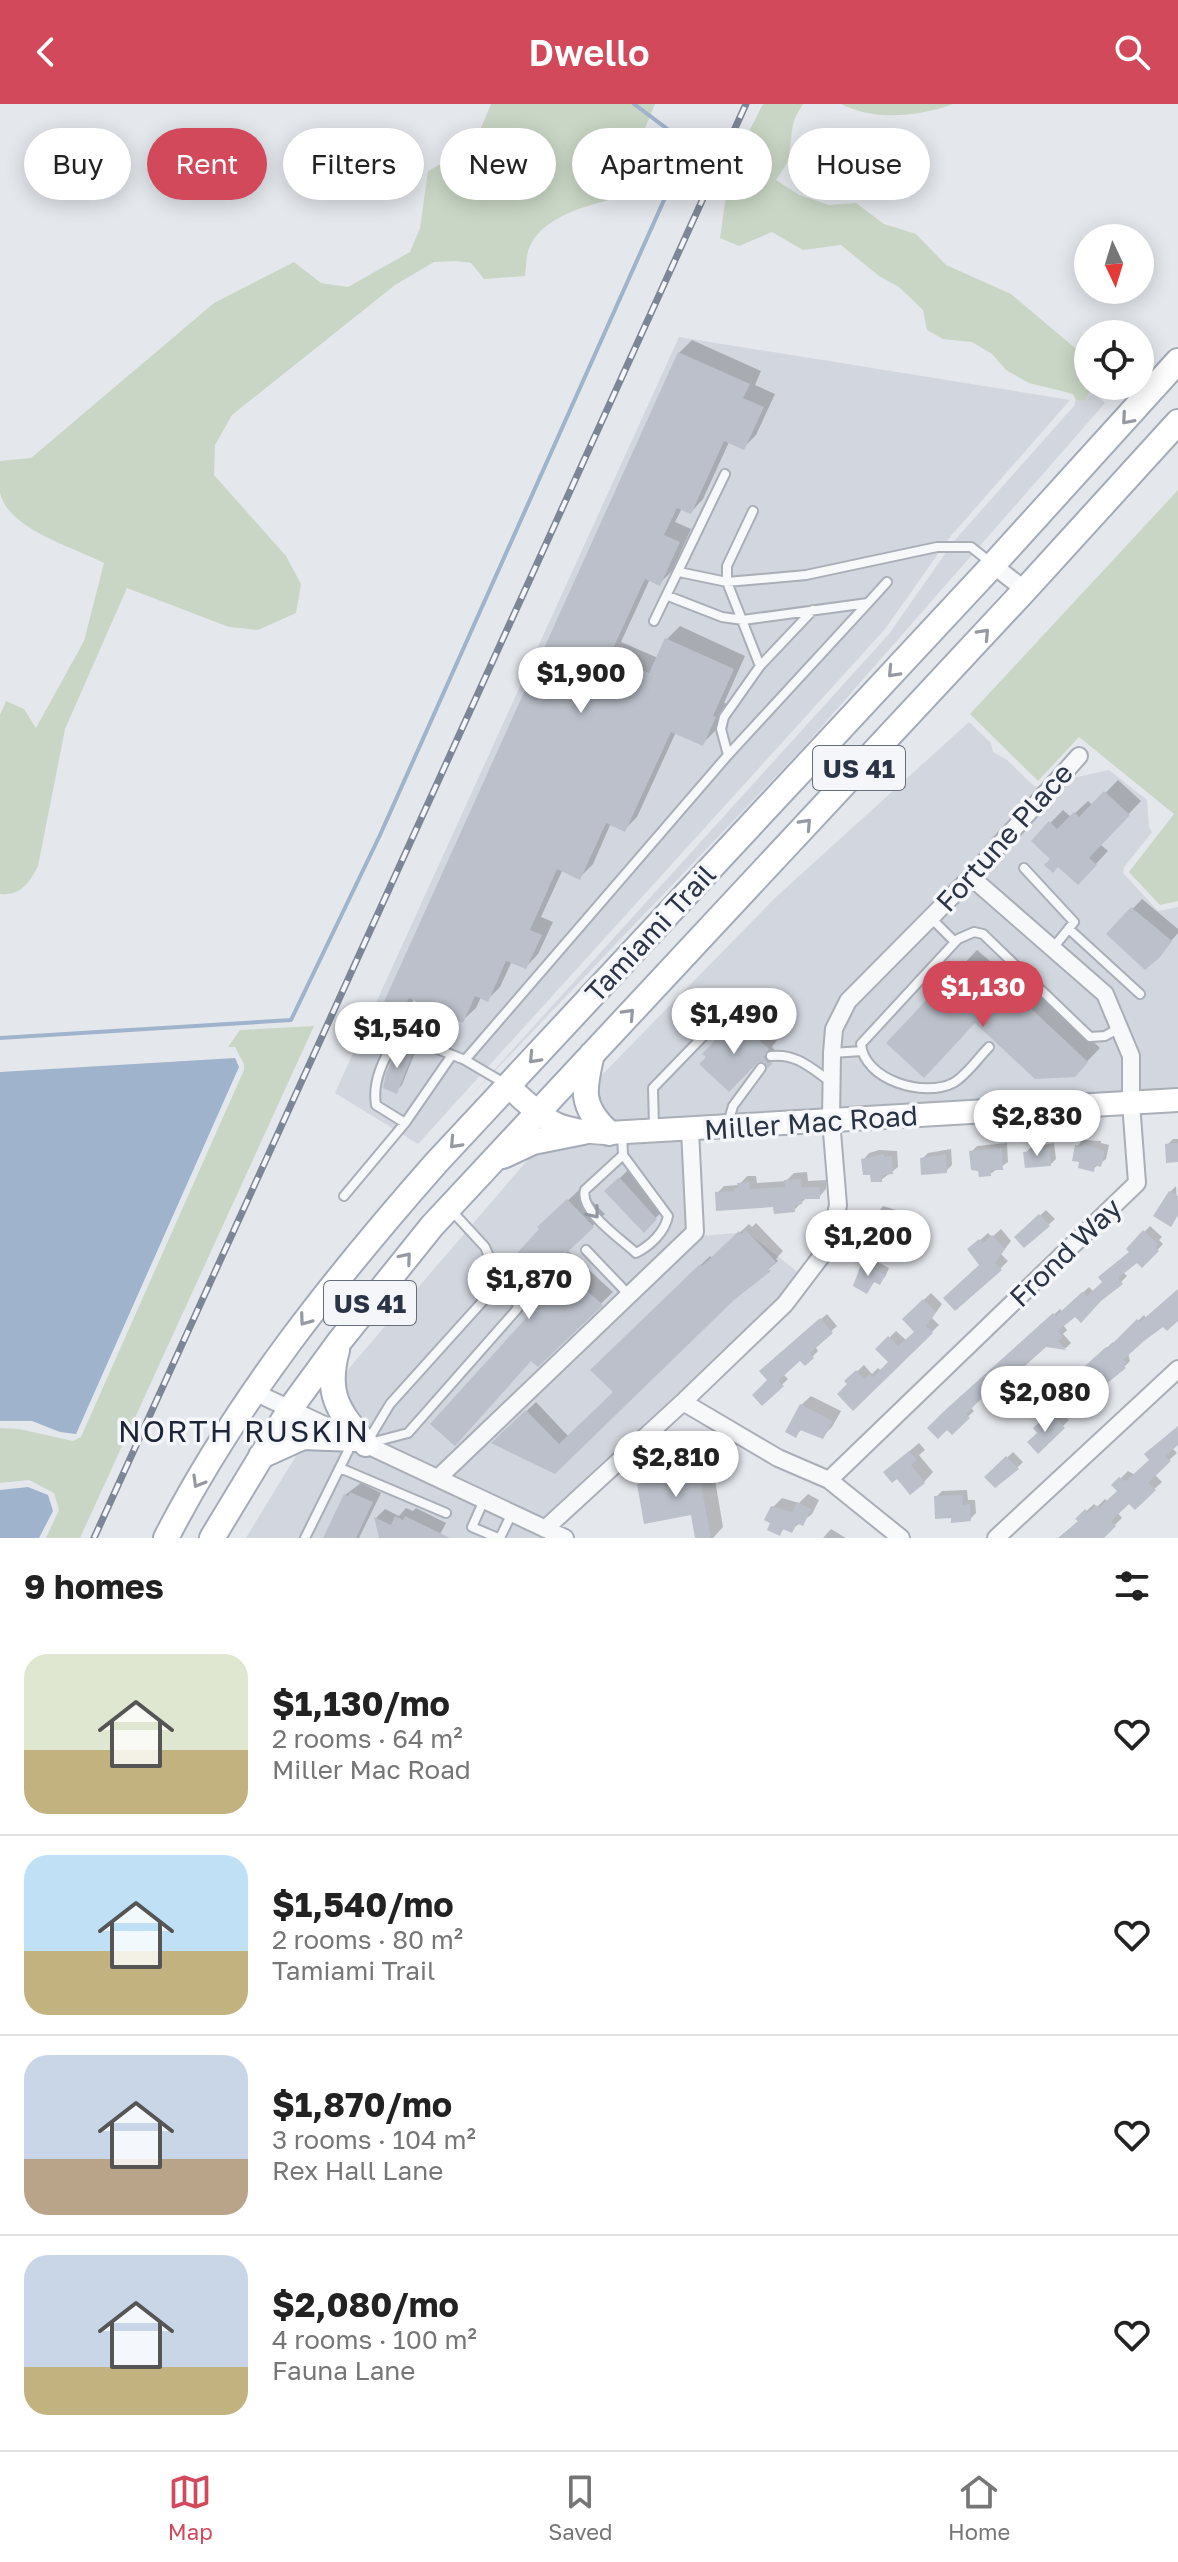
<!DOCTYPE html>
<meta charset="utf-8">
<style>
:root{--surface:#fff;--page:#f2f2f2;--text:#222;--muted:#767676;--line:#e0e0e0;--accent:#d1495b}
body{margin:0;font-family:"Golos Text",sans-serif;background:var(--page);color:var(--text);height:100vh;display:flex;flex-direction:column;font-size:30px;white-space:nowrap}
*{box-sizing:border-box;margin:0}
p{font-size:26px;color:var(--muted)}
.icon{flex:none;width:44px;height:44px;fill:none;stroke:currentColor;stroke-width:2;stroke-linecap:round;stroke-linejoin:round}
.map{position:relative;height:1434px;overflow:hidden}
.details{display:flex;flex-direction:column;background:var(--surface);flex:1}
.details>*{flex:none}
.hud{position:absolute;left:24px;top:24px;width:1130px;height:72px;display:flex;gap:16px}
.needle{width:52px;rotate:176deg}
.tools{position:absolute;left:1074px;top:120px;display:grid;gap:16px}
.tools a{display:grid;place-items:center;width:80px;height:80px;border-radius:50%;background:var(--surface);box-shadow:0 4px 20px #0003;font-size:40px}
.price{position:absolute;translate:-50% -68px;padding:0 18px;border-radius:28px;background:#fff;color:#222;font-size:26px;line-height:52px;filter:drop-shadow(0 2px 4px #0008)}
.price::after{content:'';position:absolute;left:50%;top:48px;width:24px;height:18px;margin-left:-12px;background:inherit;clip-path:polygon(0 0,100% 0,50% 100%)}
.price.current{background:var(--accent);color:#fff}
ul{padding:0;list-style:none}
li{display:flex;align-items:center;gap:24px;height:200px;padding:0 24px}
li+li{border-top:2px solid var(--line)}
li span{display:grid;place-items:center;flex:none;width:224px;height:160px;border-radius:24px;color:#555}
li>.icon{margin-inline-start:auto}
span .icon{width:96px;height:96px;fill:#fffc;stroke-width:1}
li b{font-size:34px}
h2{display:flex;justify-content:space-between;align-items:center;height:96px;padding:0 24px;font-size:34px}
.tag{padding:0 28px;border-radius:36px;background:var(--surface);box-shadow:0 4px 20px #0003;font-size:28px;line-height:72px}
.tag.current{background:var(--accent);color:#fff}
header{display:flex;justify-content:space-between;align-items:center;height:104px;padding:0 24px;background:var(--accent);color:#fff;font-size:36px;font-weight:600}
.dock{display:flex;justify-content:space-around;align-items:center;height:112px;border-top:2px solid var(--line);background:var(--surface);font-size:22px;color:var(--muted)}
.dock a{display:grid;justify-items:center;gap:4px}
.dock .current{color:var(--accent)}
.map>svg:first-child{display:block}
</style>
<header><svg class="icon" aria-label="back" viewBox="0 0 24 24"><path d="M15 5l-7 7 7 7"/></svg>Dwello<svg class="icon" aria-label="search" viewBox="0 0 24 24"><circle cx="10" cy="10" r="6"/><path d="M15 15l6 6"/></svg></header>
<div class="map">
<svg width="1178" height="1434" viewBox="0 0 1178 1434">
<rect width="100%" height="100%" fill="#e4e7ec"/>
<!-- built -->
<path fill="#d2d6de" d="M679,233L1070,296L950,433L885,525L418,1040L335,989Z
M1092,287L1105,299L802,645L467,996L889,530L954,437L1074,302L1076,296L1084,297Z
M969,618L991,639L993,648L1007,656L1034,682L1040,683L965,767L842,893L824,1009L611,1022L600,1011L593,980L776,793Z
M1109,666L1147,696L1149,723L1152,728L1124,763L1123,769L1158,807L1178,803V988L1138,990L1111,887L981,772L1068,675Z
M971,783L1099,895L1124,954V991L839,1008L841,928L854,902Z
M684,1034L688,1125L436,1365L370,1333L339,1281L350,1263L537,1045L557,1040L606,1037L610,1041L612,1038Z
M747,1128L799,1169L780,1194L682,1288H680L678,1293L543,1415L451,1372L701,1132Z
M302,1342L353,1343L542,1434H246Z"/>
<!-- green -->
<path fill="#c9d6c5" d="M491,0H655L616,94C586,102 539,113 528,147C526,155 526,165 525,172L484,175L471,159L457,157L434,158L395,181L232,311L215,341L214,371L286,452L301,480L296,509L258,526L229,523L127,484L65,625L38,762C29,779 21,792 0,790V611L6,597L24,605L36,624L84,537L104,459C74,443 9,426 0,389C0,379 0,367 0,357L31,354L214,199L294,158L321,179L348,183L410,148L420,124L428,67L473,43Z
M763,0H803C789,20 793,29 789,52C788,60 780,69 776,76L799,91L829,101L856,99L884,120L916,130L946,161L1011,190L1088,255V282H1095L1084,297L1076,296L1073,290L1029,279L1006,266L992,250L972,238L943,235L927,226L923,206L899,183L879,172L841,141L803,146L772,128L739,142L720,134L726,92V73Z
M841,0H953C918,13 874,17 841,0Z
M1178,386V797L1160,801L1129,768L1174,710L1079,633L1038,677L970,610Z
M314,922L80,1434H46L59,1406L54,1389L29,1376L0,1379V1324L19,1325L73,1337L81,1333L244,966V960L235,943H228L240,926Z"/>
<!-- water -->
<path fill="#9fb4cc" d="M235,954L239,963L76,1330L60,1328L32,1317H0V968Z
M28,1383L48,1391L53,1407L39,1434H0V1386Z"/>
<!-- shadow -->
<path fill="#0003" d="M692,236L761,267L755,281L775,290L756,331L743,344L729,338L703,395L691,408L682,404L675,418L691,425L672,467L660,479L650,475L621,538L658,554L667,535L680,522L745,552L724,599L728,600L715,627L702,640L676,628L637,713L625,725L611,719L593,760L580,773L563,765L541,813L553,818L538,850L526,863L512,857L500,883L487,896L481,893L476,904L463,916L414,894L406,911L393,924L679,249Z
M1118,676L1141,697L1100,740L1108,747L1078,779L1033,737L1063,706L1071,713L1088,697L1093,702Z
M1142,795L1178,825V829L1159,851L1109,830Z
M977,846L991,858L993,897L1020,870L1100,944L1074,971L975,917L889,939Z
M749,910L777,936L772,943L779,950L768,961L766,956L708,953L705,950L739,914L742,917Z
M407,939L417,943L402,981L396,987L401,944Z
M1173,1035H1178V1056L1167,1041Z
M1083,1036L1101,1037V1039L1109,1041L1106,1055L1093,1065L1082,1057L1077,1042Z
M1007,1039L1008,1058L990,1070L971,1048L977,1042Z
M1054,1039L1056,1055L1050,1061L1026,1049L1031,1043Z
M951,1045L952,1061L946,1067L922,1055L928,1049Z
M879,1046L897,1047L898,1063L881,1076L864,1055L869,1049Z
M629,1065L665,1104L644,1126L607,1087Z
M807,1068L808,1077L826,1076V1085L819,1093H807L794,1106L717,1089L724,1082L739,1081L747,1072H756L757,1079L786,1077L794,1069Z
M1176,1082L1178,1111L1170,1120V1088Z
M580,1085L605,1110L567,1146L613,1188L538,1261L550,1191L540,1123Z
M883,1102L896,1106L893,1112L900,1115L896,1127L881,1137L868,1133L872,1116Z
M1046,1106L1055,1115L1025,1141L1017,1133Z
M756,1119L783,1147L776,1155L778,1157L733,1195L554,1368L494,1338L536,1298L569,1333L616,1288L593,1266L710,1152L712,1154L749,1120L752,1123Z
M1150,1122L1162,1133L1159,1136L1163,1140L1148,1156L1137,1157L1123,1168L1127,1172L1121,1178L1063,1221L1067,1226L1063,1230L1071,1239L1066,1244L1045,1241L997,1278L1001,1282L988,1295L983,1291L970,1303L974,1307L952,1328L948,1323L930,1324L1060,1205L1062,1208L1089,1183L1094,1188L1131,1148L1128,1145Z
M1001,1125L1011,1137L1001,1150L1008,1157L1000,1165L970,1145L988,1129L992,1133Z
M870,1154L889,1164L885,1173L879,1178L875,1176L867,1187L864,1159Z
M1178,1186V1214L1163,1220L1128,1249L1130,1257L1124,1263L1084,1265L1113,1238L1115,1240L1144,1211L1146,1214Z
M931,1189L942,1200L932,1214L939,1221L853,1305L850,1280L847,1277L864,1261L872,1270L878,1264L881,1267L891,1258L878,1245L896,1227L907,1237L916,1228L904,1215Z
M827,1210L837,1222L815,1242L818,1247L813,1252L805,1259L801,1255L783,1270L788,1275L763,1299L770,1276L767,1261Z
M811,1292L841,1307L832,1323L823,1332L802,1325L795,1332L801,1301Z
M1062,1308L1069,1316L1038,1347L1040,1329L1036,1324L1049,1311L1053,1316Z
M1178,1322V1339L1172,1344L1177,1349L1154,1370L1162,1378L1135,1403L1129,1397L1117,1408L1122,1414L1101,1434H1058L1080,1416L1078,1415L1094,1400L1097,1403L1105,1395L1108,1398L1120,1387L1114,1381L1128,1367L1135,1371L1152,1356Z
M919,1339L925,1346L919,1351L933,1368L924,1378L885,1368Z
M1013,1348L1023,1358L1017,1364L987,1373Z
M701,1349L702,1354L711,1352L723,1423L713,1434H697L693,1409L639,1381L652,1368L666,1366L679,1353Z
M361,1379L381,1389L359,1434H325L345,1391Z
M967,1386L968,1396H975L976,1409L970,1415L952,1412L936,1393L942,1387Z
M808,1390L819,1396L812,1410L791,1426L785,1424L780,1429L773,1403L782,1394L799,1399Z
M406,1404L413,1407L416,1404L446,1419L438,1434H381L376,1414L385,1405L399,1412Z
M831,1425L846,1434H823Z"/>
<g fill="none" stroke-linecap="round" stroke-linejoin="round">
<!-- stream -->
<path stroke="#9fb4cc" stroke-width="4" d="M634,0L698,48
M0,934L291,916L380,731L677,67L698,48L713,49L753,61"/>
</g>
<!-- building -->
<path fill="#bbc0ca" d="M678,248L750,280L743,294L764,303L744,346L724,337L691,410L677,404L664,431L680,438L660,482L645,475L610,551L649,569L665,534L734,565L713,612L716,613L703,642L671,628L625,728L606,719L580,776L557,765L530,826L542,831L526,865L506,857L488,898L475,892L463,919L409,894L394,926L376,918L379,909Z
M1104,687L1130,711L1089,754L1097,761L1078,781L1058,763L1053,769L1044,761L1050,755L1031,737L1049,717L1057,725L1074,708L1079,713Z
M1131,803L1172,837L1160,853L1145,866L1106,830Z
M963,857L979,871L981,907L1006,881L1088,958L1075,973L1035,975L975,919L924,974L886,939Z
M739,917L769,945L764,953L767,958L773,959L768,964L764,958H758L729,988L699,960L706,953L702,950L720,931L729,921L732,924Z
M399,943L413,949L397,990L383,984L386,969Z
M1178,1039V1058L1166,1059L1165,1040Z
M1083,1040L1105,1047L1101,1063L1095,1061L1094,1068L1078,1064L1079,1058L1072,1057L1075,1041L1082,1042Z
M1002,1044L1003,1066H991V1072L979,1073L978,1067L971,1066L969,1047Z
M1049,1044L1051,1062L1025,1064L1023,1048Z
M884,1050V1053L892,1052L893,1070L882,1071V1078H871L870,1071H863L861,1055Z
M946,1050L947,1069L921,1071L920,1054Z
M619,1073L657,1115L644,1129L604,1087Z
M801,1075V1083H820V1095H802V1100L795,1101V1108L774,1110L773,1103L716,1107L715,1088L734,1087V1084H738L737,1079L749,1078L750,1085L785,1083L784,1076Z
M1169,1087L1178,1092V1111L1171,1123L1153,1112Z
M567,1095L594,1123L556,1159L603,1201L538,1263L531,1257L455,1342L430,1320L547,1191L510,1157L539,1125L537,1123Z
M875,1106L891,1112L889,1118L896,1121L891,1135L884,1132L882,1140L866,1135L870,1115L872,1116Z
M1039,1110L1050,1122L1024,1144L1014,1133Z
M746,1126L776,1158L768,1165L771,1167L734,1196L555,1370L491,1339L526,1306L559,1340L613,1288L590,1266L700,1160L702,1162L739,1127L741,1130Z
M1143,1126L1158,1140L1155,1143L1159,1147L1142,1164L1137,1159L1118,1174L1123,1180L1101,1197L1081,1219L1075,1213L1058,1227L1063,1233L1058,1237L1066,1246L1046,1243L1016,1270L1013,1267L992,1285L997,1290L987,1298L983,1293L966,1310L970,1314L952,1331L947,1326L938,1335L927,1324L943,1308L1053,1209L1056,1212L1082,1188L1087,1192L1102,1178L1098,1173L1129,1148L1126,1145Z
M992,1131L1005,1145L995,1159L1002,1166L955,1207L943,1194L979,1161L967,1145L979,1135L983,1139Z
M862,1158L885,1171L880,1181L874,1178L867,1190L853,1182Z
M1178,1185V1217L1167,1227L1163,1223L1144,1237L1123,1256L1126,1259L1124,1262L1126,1264L1080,1301L1065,1283L1077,1272L1075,1271L1106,1243L1108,1244L1137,1215L1140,1218Z
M923,1195L936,1208L926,1222L933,1229L853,1307L837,1290L847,1280L844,1277L856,1266L864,1275L870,1270L873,1273L888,1258L875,1245L888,1232L898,1242L914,1228L902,1215Z
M820,1214L833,1229L810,1249L814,1254L805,1262L800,1257L778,1277L784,1282L762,1302L752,1291L767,1276L759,1267Z
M800,1300L833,1317L823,1335L800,1326L796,1334L785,1328Z
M1055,1313L1065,1324L1038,1350L1027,1338L1037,1329L1033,1324L1042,1316L1046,1320Z
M1178,1322V1341L1166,1352L1171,1357L1148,1379L1156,1386L1135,1406L1129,1400L1111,1417L1116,1422L1104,1434H1059L1078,1417L1075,1415L1085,1405L1088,1409L1096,1401L1099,1404L1117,1387L1111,1381L1119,1373L1126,1377L1149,1356L1144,1350Z
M909,1347L917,1356L911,1361L925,1379L910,1391L897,1375L892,1379L883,1368Z
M1006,1352L1019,1365L995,1384L984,1373Z
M688,1360L689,1365L698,1364L711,1434H695L691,1411L644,1420L637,1380L666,1375L664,1365Z
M350,1388L373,1398L356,1434H323L344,1390L348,1392Z
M962,1391L963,1401L970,1400L971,1417L951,1419V1414L935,1415L934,1392Z
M797,1398L811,1405L803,1422L797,1419L792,1429L783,1425L780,1432L767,1426L770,1419L764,1416L771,1402L792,1408Z
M395,1412L403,1416L405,1412L450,1434H379L374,1413L391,1421Z"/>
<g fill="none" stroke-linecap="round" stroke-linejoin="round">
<defs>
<path id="lane" d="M679,468L727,478L806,471L937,443H971L990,458
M868,499L887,478
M654,517L725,370
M760,562L813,506
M728,651L721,625L724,613L760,562L727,478V462L753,407
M1024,764L1074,818L1053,844
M931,814L955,838
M1069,825L1140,890
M989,943C978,954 966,972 953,979C924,994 864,976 861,940L958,835L974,828L983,830L1090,933L1105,932L1119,924
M832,949L862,947
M771,952C796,949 811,964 831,978
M504,979L465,956L728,651L868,499L743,516L722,513L668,492
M405,1019L376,1001C372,977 384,954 396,935H412L465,956
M728,1019L733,1002L761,964
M654,1023L653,984L714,921
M622,1030L623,1051L668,1112C665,1128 650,1142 636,1149C621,1135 579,1107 585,1086L623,1051
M344,1092L405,1019L452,951
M451,1106L485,1143L500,1178
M586,1146L629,1191
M500,1178L512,1185L518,1204L408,1329L366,1340L390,1300Z
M340,1364L446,1409
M484,1396L472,1423L498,1434
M305,1434L352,1339
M500,1434L512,1409"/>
<path id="street" d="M993,461L1025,486
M254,1288L565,1434
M683,1298L778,1354L829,1376L901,1434
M438,1374L695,1128L690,1026
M829,1376L1137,1079L1131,999V952L1105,890L971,773
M545,1425L683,1298L785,1200L829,1142L838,1101L831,1016L832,949L834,925L848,897L971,773L1079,652
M996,1434L1178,1265"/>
<path id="secondary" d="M508,982C548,1018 553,1027 609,1029L1178,996"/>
<path id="primary" d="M592,950C583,986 580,1003 609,1029
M503,1052L533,1038L583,1028
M337,1246C325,1290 338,1307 366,1340
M261,1352L303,1333L355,1335
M166,1434C237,1296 334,1175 436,1059L993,461L1178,257
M212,1434L290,1305L339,1238L432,1122L1025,486L1178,318"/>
</defs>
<!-- lane casing -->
<use href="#lane" stroke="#a9aeb7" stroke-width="12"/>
<!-- street casing -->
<use href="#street" stroke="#a9aeb7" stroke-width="20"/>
<!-- secondary casing -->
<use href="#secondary" stroke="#a9aeb7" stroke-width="26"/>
<!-- primary casing -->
<use href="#primary" stroke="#a3abb8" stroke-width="28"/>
<!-- lane -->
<use href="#lane" stroke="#f7f8fa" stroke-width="8"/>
<!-- street -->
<use href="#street" stroke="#f7f8fa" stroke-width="16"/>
<!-- secondary -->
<use href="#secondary" stroke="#fff" stroke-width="22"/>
<!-- primary -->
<use href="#primary" stroke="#fff" stroke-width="24"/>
<defs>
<path id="rail" d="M94,1434L746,0"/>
</defs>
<!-- rail casing -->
<use href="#rail" stroke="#7d8696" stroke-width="7"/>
<!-- rail -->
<use href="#rail" stroke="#f4f6f9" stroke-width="4" stroke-dasharray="12" stroke-linecap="butt"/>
</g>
<!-- one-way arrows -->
<defs><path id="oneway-chevron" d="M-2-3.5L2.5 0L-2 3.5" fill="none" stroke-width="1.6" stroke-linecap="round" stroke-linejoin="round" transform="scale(2)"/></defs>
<g stroke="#959aa2">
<use href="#oneway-chevron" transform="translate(1127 315) rotate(131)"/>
<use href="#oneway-chevron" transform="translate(984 530) rotate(-47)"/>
<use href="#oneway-chevron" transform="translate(893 568) rotate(133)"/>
<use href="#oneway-chevron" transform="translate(806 720) rotate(-47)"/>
<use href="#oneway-chevron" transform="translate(629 910) rotate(-47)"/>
<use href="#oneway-chevron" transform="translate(534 954) rotate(133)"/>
<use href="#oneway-chevron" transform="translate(455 1039) rotate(133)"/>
<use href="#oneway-chevron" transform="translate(406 1154) rotate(-50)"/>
<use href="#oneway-chevron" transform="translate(305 1216) rotate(126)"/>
<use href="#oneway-chevron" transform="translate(198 1378) rotate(120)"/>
</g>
<use stroke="#9196a0" href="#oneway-chevron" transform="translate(594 1109) rotate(51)"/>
<g text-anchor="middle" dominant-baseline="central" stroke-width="7" stroke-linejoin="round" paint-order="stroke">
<!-- shield labels -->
<g fill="#f4f6f9" stroke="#676e7b" stroke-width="2">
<rect x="813" y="642" width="92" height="44" rx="6"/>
<rect x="324" y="1177" width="92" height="44" rx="6"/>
</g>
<g font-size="26" font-weight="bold" fill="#2b3445">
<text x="859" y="664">US 41</text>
<text x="370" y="1199">US 41</text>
</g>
<!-- street labels -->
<g font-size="28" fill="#2b3445" stroke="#f4f6f9">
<text transform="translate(1004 733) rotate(-48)">Fortune Place</text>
<text transform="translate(650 829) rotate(-47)">Tamiami Trail</text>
<text transform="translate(811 1018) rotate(-4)">Miller Mac Road</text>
<text transform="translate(1065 1148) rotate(-44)">Frond Way</text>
</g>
<!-- neighbourhood labels -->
<g font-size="30" letter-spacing="2" fill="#1d2536" stroke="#f4f6f9">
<text x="244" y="1327">NORTH RUSKIN</text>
</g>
</g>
</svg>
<div class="tools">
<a><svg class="needle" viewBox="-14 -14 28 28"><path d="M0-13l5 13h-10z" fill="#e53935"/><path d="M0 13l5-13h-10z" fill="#767676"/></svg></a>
<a><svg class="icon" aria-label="locate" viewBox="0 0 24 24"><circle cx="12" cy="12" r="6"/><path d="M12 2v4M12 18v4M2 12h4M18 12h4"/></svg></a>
</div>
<b class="price" style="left:581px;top:611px">$1,900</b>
<b class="price current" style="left:983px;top:925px">$1,130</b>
<b class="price" style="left:734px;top:952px">$1,490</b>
<b class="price" style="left:397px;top:966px">$1,540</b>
<b class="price" style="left:1037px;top:1054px">$2,830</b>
<b class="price" style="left:868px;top:1174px">$1,200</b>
<b class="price" style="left:529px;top:1217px">$1,870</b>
<b class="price" style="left:1045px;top:1330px">$2,080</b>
<b class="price" style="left:676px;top:1395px">$2,810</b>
<div class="hud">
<a class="tag">Buy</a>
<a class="tag current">Rent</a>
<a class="tag">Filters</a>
<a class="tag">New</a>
<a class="tag">Apartment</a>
<a class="tag">House</a>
</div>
</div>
<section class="details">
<h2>9 homes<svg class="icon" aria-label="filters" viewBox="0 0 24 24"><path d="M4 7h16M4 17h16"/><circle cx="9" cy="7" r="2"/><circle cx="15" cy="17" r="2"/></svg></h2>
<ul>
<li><span style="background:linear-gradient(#dfe7d0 60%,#c2b280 0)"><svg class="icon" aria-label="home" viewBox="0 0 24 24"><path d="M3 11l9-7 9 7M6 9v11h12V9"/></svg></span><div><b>$1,130/mo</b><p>2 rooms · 64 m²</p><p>Miller Mac Road</p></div><svg class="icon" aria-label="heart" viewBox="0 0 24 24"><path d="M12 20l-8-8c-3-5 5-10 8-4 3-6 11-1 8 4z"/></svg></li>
<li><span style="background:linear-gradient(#bfe0f5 60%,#c2b280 0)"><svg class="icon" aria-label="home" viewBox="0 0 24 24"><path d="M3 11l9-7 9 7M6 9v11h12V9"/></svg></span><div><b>$1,540/mo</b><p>2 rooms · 80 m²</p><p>Tamiami Trail</p></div><svg class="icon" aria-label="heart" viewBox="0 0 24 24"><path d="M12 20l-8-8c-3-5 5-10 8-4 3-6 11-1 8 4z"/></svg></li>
<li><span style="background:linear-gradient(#c9d6e8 65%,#b9a48a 0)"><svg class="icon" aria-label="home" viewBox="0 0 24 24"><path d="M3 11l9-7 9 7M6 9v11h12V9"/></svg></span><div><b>$1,870/mo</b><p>3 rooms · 104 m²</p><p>Rex Hall Lane</p></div><svg class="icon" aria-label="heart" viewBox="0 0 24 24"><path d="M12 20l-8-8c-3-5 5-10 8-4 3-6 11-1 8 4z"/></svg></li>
<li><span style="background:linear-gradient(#c9d6e8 70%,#c2b280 0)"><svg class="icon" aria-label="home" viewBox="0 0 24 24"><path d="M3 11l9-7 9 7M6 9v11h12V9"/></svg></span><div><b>$2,080/mo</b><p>4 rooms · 100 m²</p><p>Fauna Lane</p></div><svg class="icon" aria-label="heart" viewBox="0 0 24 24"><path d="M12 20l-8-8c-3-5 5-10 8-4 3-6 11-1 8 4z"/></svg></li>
</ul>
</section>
<nav class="dock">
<a class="current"><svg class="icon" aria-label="map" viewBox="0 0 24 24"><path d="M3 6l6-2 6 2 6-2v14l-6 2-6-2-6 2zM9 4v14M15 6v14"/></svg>Map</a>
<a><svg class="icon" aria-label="saved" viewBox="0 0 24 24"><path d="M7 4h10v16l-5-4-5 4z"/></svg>Saved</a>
<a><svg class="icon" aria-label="home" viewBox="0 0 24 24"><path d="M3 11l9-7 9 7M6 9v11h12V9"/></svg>Home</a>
</nav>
